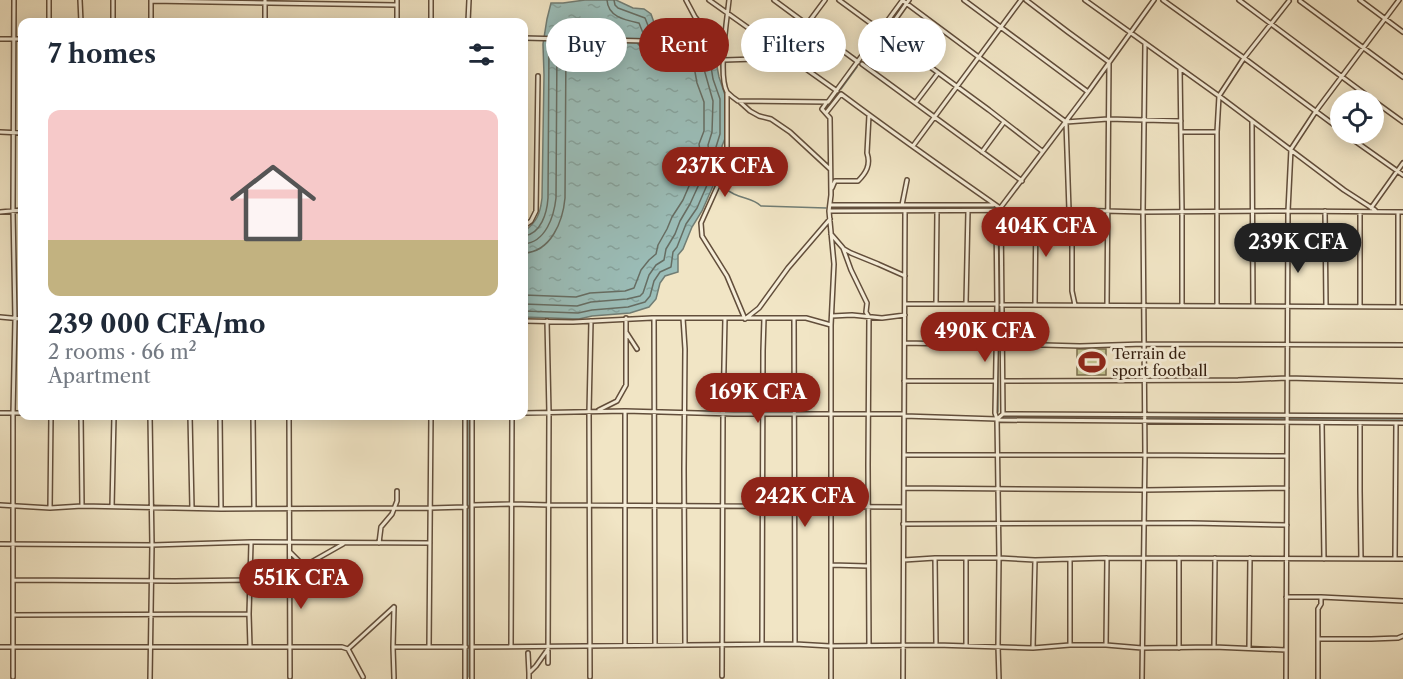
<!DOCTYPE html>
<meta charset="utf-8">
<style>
:root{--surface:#fff;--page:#f2f2f3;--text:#1f2937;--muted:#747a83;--line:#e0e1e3;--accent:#8f2418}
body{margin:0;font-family:"Libre Caslon Text",serif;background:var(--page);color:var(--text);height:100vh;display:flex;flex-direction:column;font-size:22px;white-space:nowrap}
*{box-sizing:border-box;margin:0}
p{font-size:20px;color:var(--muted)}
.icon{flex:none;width:33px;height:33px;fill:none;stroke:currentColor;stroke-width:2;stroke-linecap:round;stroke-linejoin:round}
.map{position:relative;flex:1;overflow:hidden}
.sheet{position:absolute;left:18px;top:18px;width:510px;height:402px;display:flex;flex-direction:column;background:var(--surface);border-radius:12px;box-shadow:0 3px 15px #0003}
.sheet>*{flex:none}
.top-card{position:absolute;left:546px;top:18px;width:570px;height:54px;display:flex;gap:12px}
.controls{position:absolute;left:1330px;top:90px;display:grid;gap:12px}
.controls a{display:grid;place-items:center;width:54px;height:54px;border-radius:50%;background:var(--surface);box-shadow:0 3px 15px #0003;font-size:30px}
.price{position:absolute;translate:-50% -51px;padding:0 14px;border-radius:21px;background:var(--accent);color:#fff;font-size:20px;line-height:39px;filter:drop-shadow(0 2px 3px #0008)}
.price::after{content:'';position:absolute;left:50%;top:36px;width:18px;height:14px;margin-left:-9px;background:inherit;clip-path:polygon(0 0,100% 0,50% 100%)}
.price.active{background:#222;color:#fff}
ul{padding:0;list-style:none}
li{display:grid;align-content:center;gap:12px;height:318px;padding:0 30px}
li+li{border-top:2px solid var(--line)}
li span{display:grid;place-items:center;height:186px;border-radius:12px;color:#555}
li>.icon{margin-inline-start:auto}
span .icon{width:108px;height:108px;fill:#fffc;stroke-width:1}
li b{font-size:26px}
h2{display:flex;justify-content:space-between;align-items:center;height:72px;padding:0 30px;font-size:26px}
.pill{padding:0 21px;border-radius:27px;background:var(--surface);box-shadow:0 3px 15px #0003;font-size:21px;line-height:54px}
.pill.active{background:var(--accent);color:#fff}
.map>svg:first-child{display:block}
</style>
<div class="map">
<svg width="1403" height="679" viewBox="0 0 1403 679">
<defs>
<pattern id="water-ripples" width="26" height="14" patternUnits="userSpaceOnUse" patternTransform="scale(1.5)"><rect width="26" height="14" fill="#9bbeb9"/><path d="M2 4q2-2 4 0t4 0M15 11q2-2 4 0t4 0" fill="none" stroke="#86a39e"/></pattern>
</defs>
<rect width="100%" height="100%" fill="#f1e5c5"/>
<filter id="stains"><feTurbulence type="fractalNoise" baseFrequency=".00333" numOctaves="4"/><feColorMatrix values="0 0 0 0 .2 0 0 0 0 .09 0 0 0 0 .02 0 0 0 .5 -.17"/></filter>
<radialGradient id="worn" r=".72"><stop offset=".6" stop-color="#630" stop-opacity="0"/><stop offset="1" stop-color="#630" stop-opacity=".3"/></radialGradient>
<!-- pitch -->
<path fill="#c1c290" stroke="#7a6f4e" stroke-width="1.5" d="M1077,349H1106V375H1077Z"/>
<!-- water -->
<path fill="url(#water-ripples)" stroke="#717d74" stroke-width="1.5" d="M585,0H616L633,8L644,9L651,14L657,31L661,35L673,37H696L703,39L711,46L714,51L719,77L726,98V136L722,146L724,161L702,211L692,227L683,249L678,255V272L665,276L660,283L656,299L649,307L630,313L592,316L579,319L524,317V232C537,221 540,215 542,198L544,75L543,44L547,19L551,3H563Z"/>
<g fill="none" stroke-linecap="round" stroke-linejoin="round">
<!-- shore -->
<path stroke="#666d63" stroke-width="1.5" d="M607,0C608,17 625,20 639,23L645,38
M614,0L615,5L618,8L645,18L651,33L656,38
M524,236C541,234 547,213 548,198L549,42
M524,244C546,242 554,216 556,198L557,42
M524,253C551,252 563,221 565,198L566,42
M524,295L576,297L590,293L625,291L634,288L641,270L649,260L656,254L658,245L667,229L672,217L683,200L701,158L699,144L704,131V102L697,83L693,61L691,59C669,59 654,62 638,44
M524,304L577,306L591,302L627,299L640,296L643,293L649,275L656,265L664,260L666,249L675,234L680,221L690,204L710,160L708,145L712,132L713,101L700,55C687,44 666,55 651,44
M524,311L578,313L592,310L628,307L645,302L650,296L654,281L660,272L671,267L673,252L677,247L686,224L697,208L718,160L716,147L720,134V99L713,79L709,54L701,45"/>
<!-- stream -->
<path stroke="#717d74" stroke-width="1.5" d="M885,28L901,7
M863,59L880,36
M841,89L857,67
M833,100L834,98
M712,183C720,186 727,190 734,194C744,199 753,198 761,206L826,208
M833,208L877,209L993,208
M998,293L999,213
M998,412V313
M469,416V677
M1003,418H1141
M1147,418L1403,419"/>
<defs>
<path id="street" d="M49,0V22
M80,0L81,22
M113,0V22
M431,0V22
M686,0L695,17L716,43
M709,0L837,91
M729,0C727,19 718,76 727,92C730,95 735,99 738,101L827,102L822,109L830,118L831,195L829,211L834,264L831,325V679
M774,0L858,62
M839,0L989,110L1042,151
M902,0L1066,122L1108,119L1181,121
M964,0L1088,92
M1026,0L1068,32L1109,62L1107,305
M1085,0L1219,96L1344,190L1375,210
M1163,0L1244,58L1341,130
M1239,0L1373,100
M1360,0L1403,32
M151,1L397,5
M1300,1L1403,77
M151,22V0
M265,22V0
M397,22V0
M468,22L469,0
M885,34L909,0
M524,38L725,43
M0,39H22
M785,54L825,0
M724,60L791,58
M862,64L1022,181
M1180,69L1182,211V305
M727,93V149L723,174L701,223L702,236L727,276L745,319L759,308L788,268L830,219
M1374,101L1403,122
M740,102L750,111L759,116L771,119L790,132L830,169
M828,102L902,1
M916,102L938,73
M826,113L841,94C893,133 947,171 1000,208
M1252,122L1253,306
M1066,123L1069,210
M0,132L22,133
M1181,132H1217
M1345,134L1403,175
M913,146L1021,0
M982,152L1004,122
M832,188L835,181H858C866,173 871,165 867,153L869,115
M830,205H993
M902,205L907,180
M1371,208L1403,163
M829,211L1069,210L1143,212L1288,211L1403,212
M996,211L997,304L995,413L997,419
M998,211L1088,92L1154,0
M1072,211V291L1075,305
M1325,211L1326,306
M0,212L22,210
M1398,213V307
M524,226L531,221L536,211L538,76
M831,234L843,248L851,270L867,303L866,312L869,317L868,465L869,645
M844,249L851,253L878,264L905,276
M966,303L968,211
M905,304H997
M936,304L937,211
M1001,305L1403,307
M1035,305L1036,211
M1217,305V132L1219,96L1244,58L1289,1
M1360,306V212
M832,316L852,315L882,318L905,315
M0,317L22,319
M626,318V332L637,349
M654,318L655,645
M683,318L685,349L684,469L685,645
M794,319L795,644
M524,321L573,322L652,318H806L831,325
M905,343L996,345
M1003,344L1080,346L1144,344L1403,345
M904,381H995
M1003,381L1238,380L1287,378L1403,381
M599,410L617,401L626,385V332
M0,413H22
M524,413L625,411L734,414H904
M1003,414L1403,416
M81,416L82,506
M150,416L152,545L150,679
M190,416L192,508
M220,416L221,509
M253,416L254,509
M289,416L290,677
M904,416L997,419L1000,420L1403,423
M1322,423L1324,559
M1360,423V491L1361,559
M904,455H1145L1287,456
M904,488L1144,490L1287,488
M0,505L50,508L82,506L221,509L430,508L466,507
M473,505L513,504L549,505L903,507
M112,507L114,416
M50,508L51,416
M903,524L1191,523L1287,525
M379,543L381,527L392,514L397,501V491
M0,544L152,545L251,542L430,543
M290,552L304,566
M935,558L936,645
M1179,558V648
M966,559V646
M1395,559L1396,423
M904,560L935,558H999L1035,560L1107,558L1403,559
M831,565L868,566
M13,580L175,581L248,580
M290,580L306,565L343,544
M1286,597H1321L1403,601
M394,607L393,647L394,678
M249,614L250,647
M13,615L249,614L251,543
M1318,639H1371L1398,638L1403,636
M762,644L763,351L764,318
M625,645V411
M1070,645V559
M1106,645L1107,558
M429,646L431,416
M511,646L512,416
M0,647H342L348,649L363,677
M393,647H466
M473,647L795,644L830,646L936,645L1033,648L1070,645H1106L1142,648L1214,647L1286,650
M1214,647L1215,558
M1033,648L1035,560
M1249,648L1250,558
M348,649L394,607
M548,651V663
M528,653L529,673
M722,676L723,413L725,318
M13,677V414L15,319L13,210L14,0
M590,677L589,412L591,321
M465,679V416
M472,679V416
M529,679V673L536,666L548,649L549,413L547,321
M903,679L905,212
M999,679L998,646L999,558L997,419L1003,414L1001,211
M1142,679L1145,455L1143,212L1145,44
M1286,679L1288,211L1291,149L1316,111L1399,0
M1318,679V609L1321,604V597"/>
</defs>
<!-- street casing -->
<use href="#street" stroke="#624e3b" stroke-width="6"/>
<!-- street -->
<use href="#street" stroke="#f6eed9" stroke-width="3"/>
</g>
<!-- icons -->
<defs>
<symbol id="stadium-bare" viewBox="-9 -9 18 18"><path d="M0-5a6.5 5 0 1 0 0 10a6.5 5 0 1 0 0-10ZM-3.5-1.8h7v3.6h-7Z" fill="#8f2418" stroke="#f6eed9" stroke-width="2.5" paint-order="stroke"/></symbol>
</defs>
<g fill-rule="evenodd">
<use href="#stadium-bare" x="1073" y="343" width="38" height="38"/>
</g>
<g text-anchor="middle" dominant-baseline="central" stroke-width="5" stroke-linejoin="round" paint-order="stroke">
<!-- poi labels -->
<g font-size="15" fill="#321c0d" stroke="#f6eed9" text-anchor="start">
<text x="1112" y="353">Terrain de<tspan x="1112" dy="17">sport football</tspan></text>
</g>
</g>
<rect width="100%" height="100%" filter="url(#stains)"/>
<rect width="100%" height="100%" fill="url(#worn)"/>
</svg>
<div class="controls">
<a><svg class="icon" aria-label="locate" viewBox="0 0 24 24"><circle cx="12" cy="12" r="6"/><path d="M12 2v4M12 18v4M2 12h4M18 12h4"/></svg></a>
</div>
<b class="price" style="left:725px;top:198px">237K CFA</b>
<b class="price" style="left:1046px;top:258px">404K CFA</b>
<b class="price active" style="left:1298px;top:274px">239K CFA</b>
<b class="price" style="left:985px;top:363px">490K CFA</b>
<b class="price" style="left:758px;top:424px">169K CFA</b>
<b class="price" style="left:805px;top:528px">242K CFA</b>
<b class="price" style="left:301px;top:610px">551K CFA</b>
<div class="top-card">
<a class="pill">Buy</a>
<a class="pill active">Rent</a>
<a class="pill">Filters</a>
<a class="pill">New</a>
</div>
<section class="sheet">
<h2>7 homes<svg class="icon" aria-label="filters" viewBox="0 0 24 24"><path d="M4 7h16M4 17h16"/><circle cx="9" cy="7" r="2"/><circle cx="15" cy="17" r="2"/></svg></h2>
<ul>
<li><span style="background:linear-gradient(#f6c9c9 70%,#c2b280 0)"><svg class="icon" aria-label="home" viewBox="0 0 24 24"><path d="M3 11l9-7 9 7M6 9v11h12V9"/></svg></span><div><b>239 000 CFA/mo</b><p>2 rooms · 66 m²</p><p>Apartment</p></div></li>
</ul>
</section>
</div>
